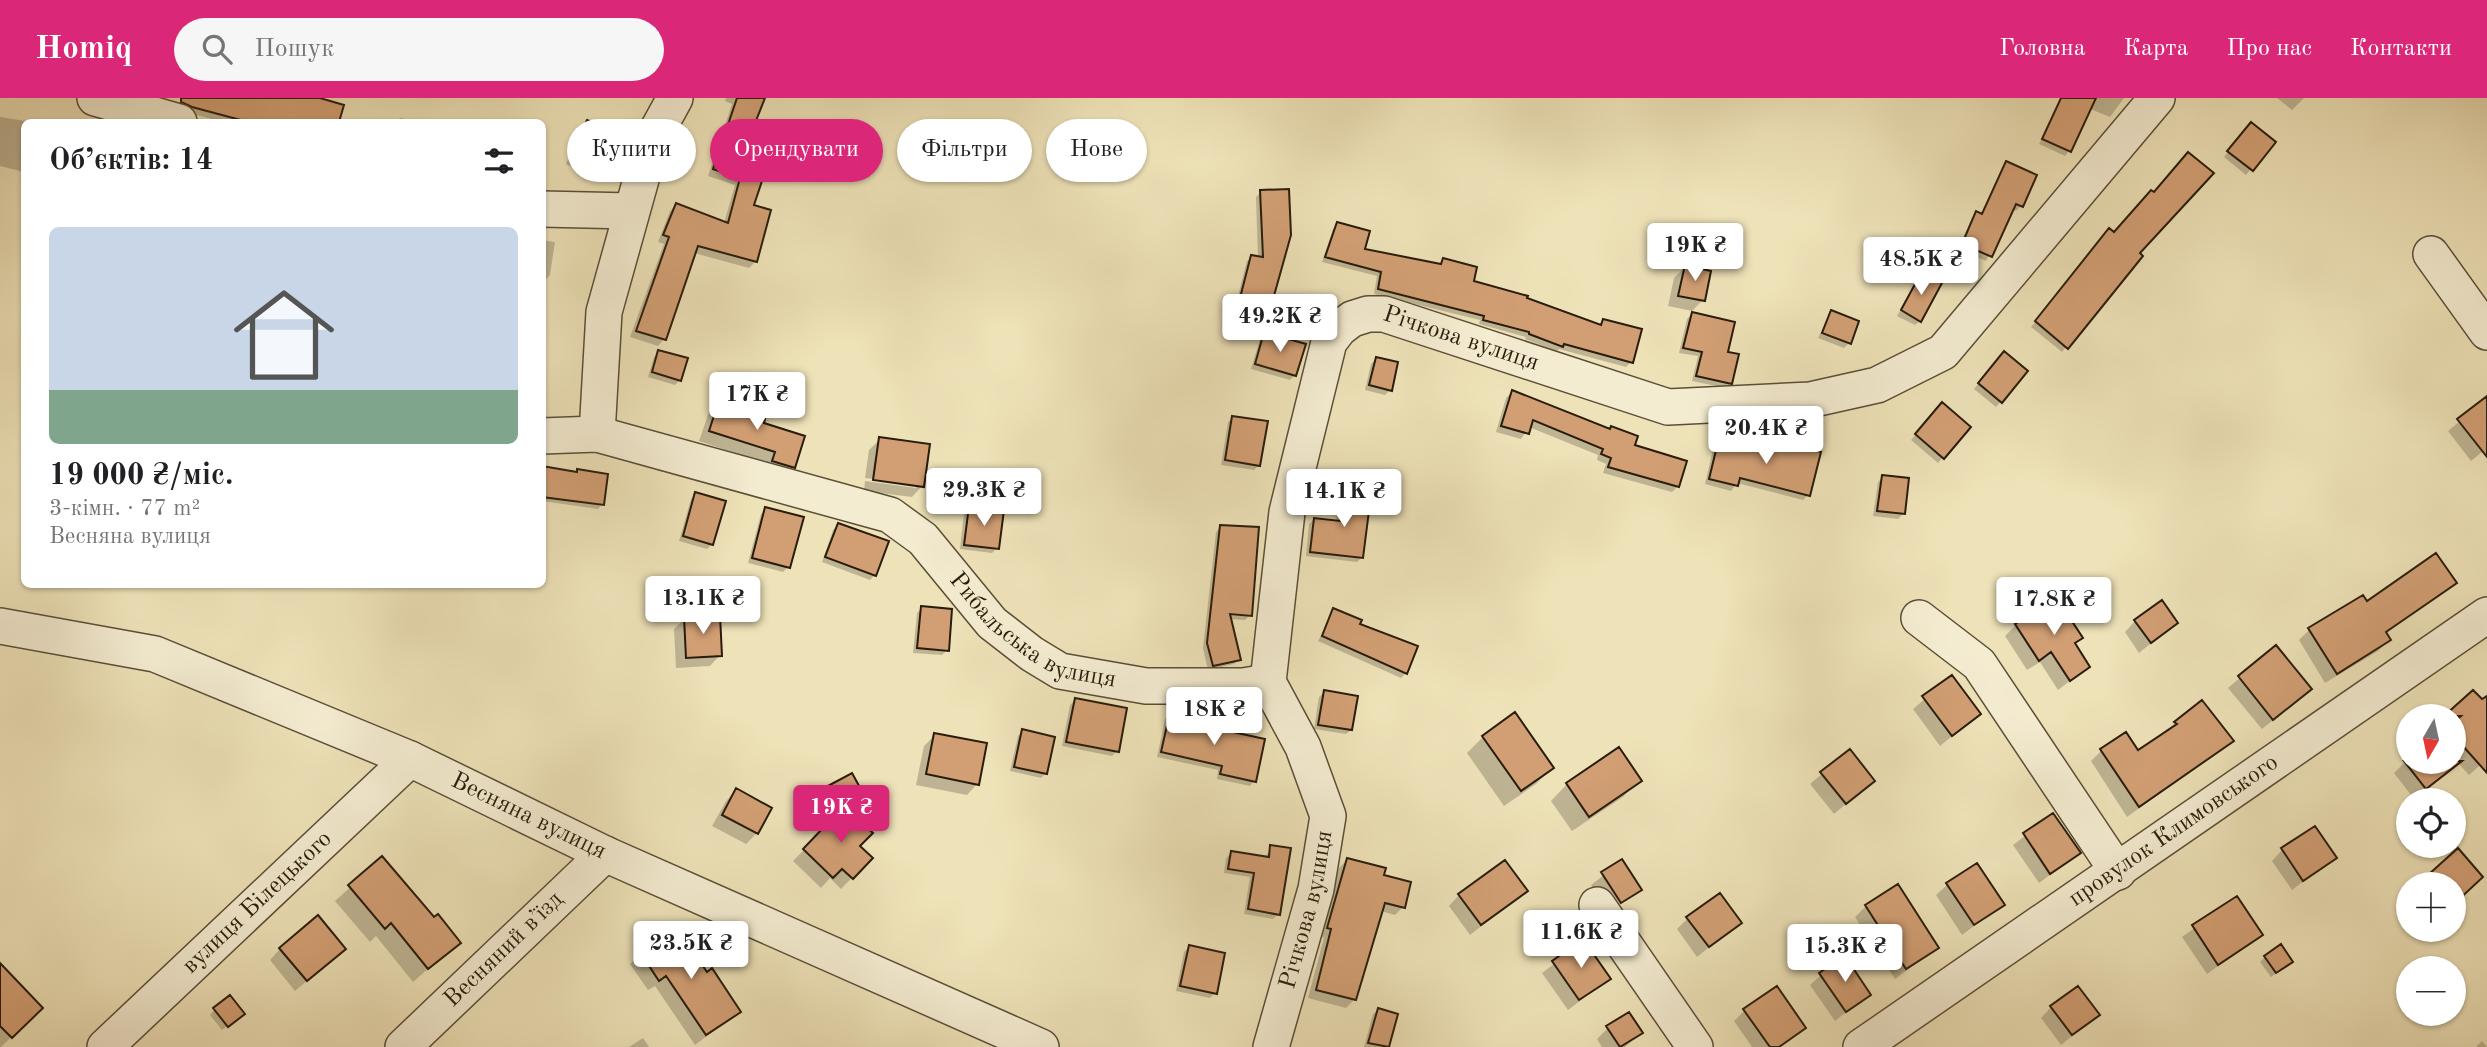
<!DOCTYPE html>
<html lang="uk">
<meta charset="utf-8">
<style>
:root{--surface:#fff;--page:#f6f6f6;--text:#202124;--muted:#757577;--accent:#db2777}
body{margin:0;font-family:"Old Standard TT",serif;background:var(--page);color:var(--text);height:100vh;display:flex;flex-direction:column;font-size:26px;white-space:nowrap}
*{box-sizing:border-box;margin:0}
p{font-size:23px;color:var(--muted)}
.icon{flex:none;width:38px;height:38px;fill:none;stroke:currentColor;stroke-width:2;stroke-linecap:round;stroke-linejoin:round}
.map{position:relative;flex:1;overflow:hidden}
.panel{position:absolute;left:21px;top:21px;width:525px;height:469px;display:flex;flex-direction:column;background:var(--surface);border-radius:10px;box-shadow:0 2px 5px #0004}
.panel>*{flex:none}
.hud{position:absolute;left:567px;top:21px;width:665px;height:63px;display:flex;gap:14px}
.needle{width:46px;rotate:189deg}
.buttons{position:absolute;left:2396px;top:606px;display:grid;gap:14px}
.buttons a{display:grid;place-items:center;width:70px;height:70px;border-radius:50%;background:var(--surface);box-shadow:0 2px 5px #0004;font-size:35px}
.price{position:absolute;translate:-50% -60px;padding:0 16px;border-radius:7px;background:#fff;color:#222;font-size:23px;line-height:46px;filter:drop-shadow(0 2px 4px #0008)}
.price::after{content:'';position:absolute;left:50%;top:42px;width:21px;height:16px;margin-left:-10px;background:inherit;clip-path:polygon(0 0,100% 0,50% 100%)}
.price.current{background:var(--accent);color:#fff}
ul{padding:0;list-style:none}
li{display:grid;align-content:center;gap:14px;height:371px;padding:0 28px}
li span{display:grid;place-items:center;height:217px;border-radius:10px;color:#555}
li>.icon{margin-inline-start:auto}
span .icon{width:126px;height:126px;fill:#fffc;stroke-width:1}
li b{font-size:30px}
h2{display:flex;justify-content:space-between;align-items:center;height:84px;padding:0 28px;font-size:30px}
.tag{padding:0 24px;border-radius:32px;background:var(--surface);box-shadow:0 2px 5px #0004;font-size:24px;line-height:63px}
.tag.current{background:var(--accent);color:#fff}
header{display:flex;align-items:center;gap:42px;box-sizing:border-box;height:98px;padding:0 35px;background:var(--accent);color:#fff}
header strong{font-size:33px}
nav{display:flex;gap:38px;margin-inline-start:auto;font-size:24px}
.search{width:490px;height:63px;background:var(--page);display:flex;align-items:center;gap:18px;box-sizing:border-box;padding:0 24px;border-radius:38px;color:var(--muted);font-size:26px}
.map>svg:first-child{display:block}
</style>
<header>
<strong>Homiq</strong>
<div class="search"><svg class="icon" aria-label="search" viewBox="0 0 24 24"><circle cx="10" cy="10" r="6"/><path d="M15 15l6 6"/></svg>Пошук</div>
<nav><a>Головна</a><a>Карта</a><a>Про нас</a><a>Контакти</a></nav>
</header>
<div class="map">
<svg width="2487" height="949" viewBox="0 0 2487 949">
<rect width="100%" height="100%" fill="#eee2b8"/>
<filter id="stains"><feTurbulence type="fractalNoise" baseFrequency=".00286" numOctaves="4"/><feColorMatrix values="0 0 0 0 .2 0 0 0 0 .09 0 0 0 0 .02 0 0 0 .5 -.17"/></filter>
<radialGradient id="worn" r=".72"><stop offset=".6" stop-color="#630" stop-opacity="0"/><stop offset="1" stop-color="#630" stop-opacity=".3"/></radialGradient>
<!-- shadow -->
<path fill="#0003" d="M186,0H317L342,8L337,24H223L189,15L183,11Z
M726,0H763L749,34L756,163L749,170L694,155L664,241L658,248L630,239L664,146L658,144L670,113L676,107L724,125L735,87L708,78L732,6L725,3Z
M2075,0H2124L2110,19L2073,4Z
M2277,0H2304L2292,12Z
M2057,13L2069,53L2065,58L2039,46Z
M0,19L32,24H24V74L0,68Z
M400,20L417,24H396Z
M587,24L624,40L603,81L566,66Z
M2246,31L2273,44L2246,77L2224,59Z
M2006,65L2021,108L2016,113L2012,111L1986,163L1958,151L1972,120L1977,116L1980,117Z
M1261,94L1269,211L1264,216H1260V210L1236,205L1247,163L1252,159L1258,160L1256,99Z
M1338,126L1363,153L1438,167L1444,162L1471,184L1598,228L1604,223L1631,264L1626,269L1559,251L1557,253L1525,241L1526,239L1479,226L1480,222L1374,196L1377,178L1322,164L1333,131Z
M2104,137L2137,156L2062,254L2031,229Z
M542,142L555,144L550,177L545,182Z
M1685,169L1703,202L1692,213L1668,208L1674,180Z
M1922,177L1920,223L1915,227L1897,218Z
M1831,214L1849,245L1844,250L1818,240Z
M1692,216L1726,255L1731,285L1726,290L1692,283L1698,258L1679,255L1687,221Z
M1265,236L1295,277L1290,282L1251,271L1260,241Z
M659,254L680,282L675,287L648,279L654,259Z
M1376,261L1390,292L1385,297L1365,292L1371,266Z
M2000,261L2026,273L1996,309L1974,291Z
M1512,294L1632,348L1678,388L1672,394L1603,375L1606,366L1597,362L1598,357L1529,329L1521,341L1496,334L1506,300Z
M2487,301V350L2471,363L2448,333Z
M720,304L761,326L794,369L783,380L765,365L699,343L709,314Z
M1937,311L1969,329L1938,365L1911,342Z
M1233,319L1259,367L1254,372L1221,367L1228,324Z
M880,341L922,388L912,399L864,393L865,383L916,390V386L865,380L869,352Z
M1719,342L1773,354L1779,346L1808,397L1803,402L1737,385L1731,393L1705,386L1714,347Z
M542,369L602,406L598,411L542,403Z
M1883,379L1903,416L1898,421L1873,418L1878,384Z
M1344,395L1362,459L1357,464L1306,458L1309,426L1314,421L1336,424L1339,400Z
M696,396L712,446L707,451L679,443L691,401Z
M969,410L997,450L992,455L960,451L964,415Z
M766,411L788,469L783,474L748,465L761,416Z
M838,427L875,477L870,482L822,464L833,432Z
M1221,429L1250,517L1245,522L1229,521L1239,561L1234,566L1208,572L1203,550L1216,434Z
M2455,484L2385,536L2389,542L2378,553L2325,585L2299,542L2309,532L2366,505Z
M922,510L947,552L942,557L913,555L917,515Z
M1334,512L1358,527L1406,575L1401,580L1318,543Z
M684,521L720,557L710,568L676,570L674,531Z
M2135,523L2176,525L2139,555L2125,534Z
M2016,527L2081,540L2074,547L2088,569L2058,592L2040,564L2027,572L2005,538Z
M2276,549L2299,601L2262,631L2228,590Z
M1951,579L1979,616L1940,648L1913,611Z
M1324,594L1351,632L1346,636L1314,631L1319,599Z
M1075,602L1117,653L1112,658L1062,648L1070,607Z
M2487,609V661L2469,677L2459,666L2414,701L2394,675L2408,661L2454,663V618Z
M1170,616L1194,627L1254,683L1250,688L1217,681L1218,672L1157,659L1165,621Z
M2175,625L2232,643L2127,719L2091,663L2102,652L2137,654Z
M1023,633L1046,675L1041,680L1010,673L1018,638Z
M935,637L977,686L967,697L916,687L924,648Z
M1483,639L1552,670L1536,686L1504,708L1467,655Z
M1849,653L1873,683L1834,716L1810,686Z
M1639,682L1623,699L1572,733L1551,703L1567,686Z
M827,690L860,695L850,705L826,718L817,701Z
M736,692L770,710L757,735L746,746L712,728L726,703Z
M844,711L858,748L871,760L841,791L830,780L821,790L793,763Z
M2053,717L2079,755L2039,785L2013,747Z
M1271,749L1278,816L1273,821L1244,816L1250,779L1224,775L1226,760L1231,755L1265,760Z
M2282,752L2335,759L2292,792L2272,763Z
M382,761L434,822L459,844L413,884L376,838L370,844L335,803Z
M1347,762L1382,778L1403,809L1395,817L1381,813L1354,902L1346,910L1308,900L1324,840L1320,838L1339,770Z
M1622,763L1640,791L1609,815L1591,787Z
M1947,787L2003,806L1962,837L1936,797Z
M1526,793L1470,837L1449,808L1459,797Z
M2236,800L2261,837L2207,876L2182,839Z
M1866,808L1937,850L1895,881L1855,819Z
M1688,820L1739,825L1697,859L1677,831Z
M1583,844L1609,881L1568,912L1542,875Z
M1189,849L1215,895L1210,900L1176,893L1184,854Z
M280,851H344L295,893L270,862Z
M641,855L706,876L739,914L695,947L655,888L648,892L630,866Z
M2265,859L2286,868L2271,879L2260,864Z
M0,868L41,910L1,949H0Z
M1821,877L1869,896L1835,923L1810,887Z
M2051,909L2098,917L2061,947L2041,920Z
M214,912L237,921L222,932L210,917Z
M1378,912L1396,917L1387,949H1364L1373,916Z
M1744,913L1804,930L1781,949H1752L1734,923Z
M1608,930L1641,934L1625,949H1602L1597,941Z
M643,940L649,949H629Z
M2482,943L2487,949H2476Z"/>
<!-- building -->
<path fill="#d29f74" stroke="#291c0c" stroke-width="2" d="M181,0H320L344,7L339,24H248L192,9L181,4Z
M737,0H765L752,33L776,41L754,107L771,112L757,164L698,148L666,242L636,233L669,139L663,137L676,105L728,125L740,80L713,71Z
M2061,0H2096L2071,54L2042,41Z
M587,22L626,39L609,77L570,60Z
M2251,24L2276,44L2253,73L2227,53Z
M2188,54L2214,75L2140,155L2143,158L2068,251L2035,223L2109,130L2114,134L2151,92L2154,94Z
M2006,63L2037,77L2023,109L2016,106L1992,159L1962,146L1976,113L1982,116Z
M1289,91L1291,137L1270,212L1265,211L1264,206L1240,200L1251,157L1263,159L1260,92Z
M1337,124L1370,133L1365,151L1441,166L1443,160L1477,169L1474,183L1528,198L1527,200L1601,227L1603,221L1642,231L1633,265L1564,246L1563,249L1529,236V234L1483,222L1484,218L1378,191L1381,174L1325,159Z
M1685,167L1711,173L1705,203L1678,198Z
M1921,175L1942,185L1921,224L1901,212Z
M1831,212L1859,223L1851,246L1822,235Z
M1692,214L1735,224L1728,254L1739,256L1732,286L1696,278L1702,254L1683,250Z
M1264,234L1306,246L1296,278L1255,266Z
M658,252L688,260L681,283L652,274Z
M2004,253L2028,273L2002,305L1978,285Z
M1376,259L1398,264L1392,293L1369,287Z
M1512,292L1610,331L1611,328L1638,338L1635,347L1687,363L1679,389L1608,369L1611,360L1601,356L1603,351L1533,322L1529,336L1501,328Z
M2487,298V359L2457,321Z
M719,302L766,317L764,325L805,338L795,370L772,363L775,354L709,333Z
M1942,304L1971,329L1944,361L1915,336Z
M1232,318L1268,323L1260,368L1225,362Z
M879,339L930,346L924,389L873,382Z
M1719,340L1776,353L1779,344L1821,354L1810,398L1740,380L1738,388L1709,381Z
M542,368L577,374V371L608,376L604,407L542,399Z
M1882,377L1909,380L1905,416L1877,413Z
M695,394L726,403L713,447L683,438Z
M1344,394L1371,397L1363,460L1310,454L1314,420L1340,423Z
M969,408L1004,412L999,451L964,447Z
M765,409L804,419L790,470L752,460Z
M838,425L889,443L876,478L825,459Z
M1220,427L1259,429L1252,518L1230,516L1241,562L1213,568L1207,545Z
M2436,455L2457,485L2386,534L2391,542L2337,576L2308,530L2363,497L2367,503Z
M2056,499L2083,540L2075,545L2090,569L2070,583L2051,554L2039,563L2015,526Z
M2162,502L2178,525L2151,545L2134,522Z
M921,508L952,511L949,553L917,550Z
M1333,510L1362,522L1360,526L1418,548L1407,576L1322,538Z
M720,517L722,558L686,560L684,519Z
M2276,547L2312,591L2273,622L2238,578Z
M1952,577L1981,616L1952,638L1922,598Z
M1324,592L1358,598L1352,632L1318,627Z
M2473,592L2482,601L2487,598V675L2454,638V624L2461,618H2444Z
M1075,600L1127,610L1119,654L1066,644Z
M2202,602L2234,643L2139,709L2100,651L2126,634L2138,652L2177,626L2174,624Z
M1170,614L1197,620L1196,626L1265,641L1256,684L1220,676L1222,668L1161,654Z
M1515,614L1554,670L1521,693L1482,638Z
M1022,631L1055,639L1047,676L1014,669Z
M934,635L987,645L979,687L926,676Z
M1619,649L1642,683L1589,719L1566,685Z
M1850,651L1875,683L1846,706L1820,674Z
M2404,663H2462L2426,691Z
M852,675L863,695L837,709L826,689Z
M736,690L772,710L758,736L722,717Z
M844,708L873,735L860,748L873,760L853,781L842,771L833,780L803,751Z
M2053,715L2081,755L2050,776L2023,735Z
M2315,728L2337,760L2303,783L2281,750Z
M1270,747L1291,750L1280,817L1248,811L1254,775L1228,771L1231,753L1269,759Z
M2458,750L2483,779L2454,806V786H2418Z
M382,758L434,819L438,816L461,845L428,871L391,825L385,831L348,787Z
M1347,760L1386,770L1384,777L1411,784L1405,810L1385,805L1356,902L1316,892L1331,831L1327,830Z
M1622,761L1642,792L1621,805L1601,774Z
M1505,762L1528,793L1481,827L1458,796Z
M1977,765L2005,807L1974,827L1946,785Z
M1898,786L1939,850L1906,871L1865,807Z
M1720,795L1742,825L1709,849L1686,819Z
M2237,798L2263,837L2218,867L2192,827Z
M318,817L346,851L307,883L279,850Z
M677,829L707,874L712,870L741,914L706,937L666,878L659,883L640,854Z
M1583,841L1611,881L1579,902L1552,863Z
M2281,846L2293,864L2276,875L2264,858Z
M1189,847L1225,855L1217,896L1180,888Z
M1845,858L1871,897L1846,914L1819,875Z
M0,865L43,910L12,940L0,928Z
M1777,888L1806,930L1779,949H1770L1743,911Z
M2078,888L2100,917L2072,937L2050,908Z
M230,897L245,916L228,929L213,910Z
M1378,910L1398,916L1389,949L1368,945Z
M1629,914L1643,935L1620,949L1606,928Z"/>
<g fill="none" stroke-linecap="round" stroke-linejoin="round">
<defs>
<g id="minor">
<path d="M95,0L179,24"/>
<path d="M542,111L631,113"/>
<path d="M2431,156L2487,234"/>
<path d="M597,336L604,214L652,42L675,0"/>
<path id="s1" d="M542,338L597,336L890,417L923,441L992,525L1032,556L1060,573L1146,588H1243L1268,584"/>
<path d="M1919,520L1979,566L2118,774"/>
<path id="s2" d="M0,528L155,556L410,661L605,756L1041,949"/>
<path d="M1597,807L1695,949"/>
<path id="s3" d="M105,949L410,661"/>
<path d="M403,949L605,756"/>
<path id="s4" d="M1271,949L1316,791L1328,718L1303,649L1268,584L1287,414L1329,244L1339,231L1352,221L1368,216H1384L1668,309L1810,302L1877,287L1943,254L2157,0"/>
<path id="s5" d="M1861,949L2487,517"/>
</g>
</defs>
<!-- minor casing -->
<use href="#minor" stroke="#5a4e37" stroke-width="38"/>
<!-- minor -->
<use href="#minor" stroke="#f4ecd1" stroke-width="35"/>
</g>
<g text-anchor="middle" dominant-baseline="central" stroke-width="5" stroke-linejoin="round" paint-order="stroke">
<!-- street labels -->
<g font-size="24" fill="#291c0c" stroke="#f4ecd1">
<text stroke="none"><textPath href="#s4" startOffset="878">Річкова вулиця</textPath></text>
<text stroke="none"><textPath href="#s1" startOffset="548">Рибальська вулиця</textPath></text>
<text stroke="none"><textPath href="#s2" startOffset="565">Весняна вулиця</textPath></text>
<text stroke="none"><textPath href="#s5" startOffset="380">провулок Климовського</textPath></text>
<text stroke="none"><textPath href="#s3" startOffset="210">вулиця Білецького</textPath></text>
<text stroke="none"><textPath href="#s4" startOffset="142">Річкова вулиця</textPath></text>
<text transform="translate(504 852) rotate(-44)">Весняний вʼїзд</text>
</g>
</g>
<rect width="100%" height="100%" filter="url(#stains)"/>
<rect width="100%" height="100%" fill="url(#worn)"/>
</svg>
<div class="buttons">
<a><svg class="needle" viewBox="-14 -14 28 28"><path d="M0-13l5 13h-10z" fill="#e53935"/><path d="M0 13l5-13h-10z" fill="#757577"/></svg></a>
<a><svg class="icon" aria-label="locate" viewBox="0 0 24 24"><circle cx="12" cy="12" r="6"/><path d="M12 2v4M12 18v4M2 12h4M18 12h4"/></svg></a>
<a>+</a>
<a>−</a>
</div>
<b class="price" style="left:1695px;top:185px">19K ₴</b>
<b class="price" style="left:1921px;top:199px">48.5K ₴</b>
<b class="price" style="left:1280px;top:256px">49.2K ₴</b>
<b class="price" style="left:757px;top:334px">17K ₴</b>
<b class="price" style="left:1766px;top:368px">20.4K ₴</b>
<b class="price" style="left:984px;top:430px">29.3K ₴</b>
<b class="price" style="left:1344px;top:431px">14.1K ₴</b>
<b class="price" style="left:703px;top:538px">13.1K ₴</b>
<b class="price" style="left:2054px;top:539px">17.8K ₴</b>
<b class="price" style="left:1214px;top:649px">18K ₴</b>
<b class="price current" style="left:841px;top:747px">19K ₴</b>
<b class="price" style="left:1581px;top:872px">11.6K ₴</b>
<b class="price" style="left:691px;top:883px">23.5K ₴</b>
<b class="price" style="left:1845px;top:886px">15.3K ₴</b>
<div class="hud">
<a class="tag">Купити</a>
<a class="tag current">Орендувати</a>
<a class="tag">Фільтри</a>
<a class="tag">Нове</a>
</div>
<section class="panel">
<h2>Об’єктів: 14<svg class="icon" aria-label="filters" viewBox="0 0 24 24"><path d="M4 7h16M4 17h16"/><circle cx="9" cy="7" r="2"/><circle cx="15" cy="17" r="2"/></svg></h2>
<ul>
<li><span style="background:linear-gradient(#c9d6e8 75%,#7fa58c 0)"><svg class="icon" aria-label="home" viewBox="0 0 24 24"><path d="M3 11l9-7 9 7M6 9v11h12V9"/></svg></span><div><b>19 000 ₴/міс.</b><p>3-кімн. · 77 m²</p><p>Весняна вулиця</p></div></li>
</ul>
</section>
</div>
